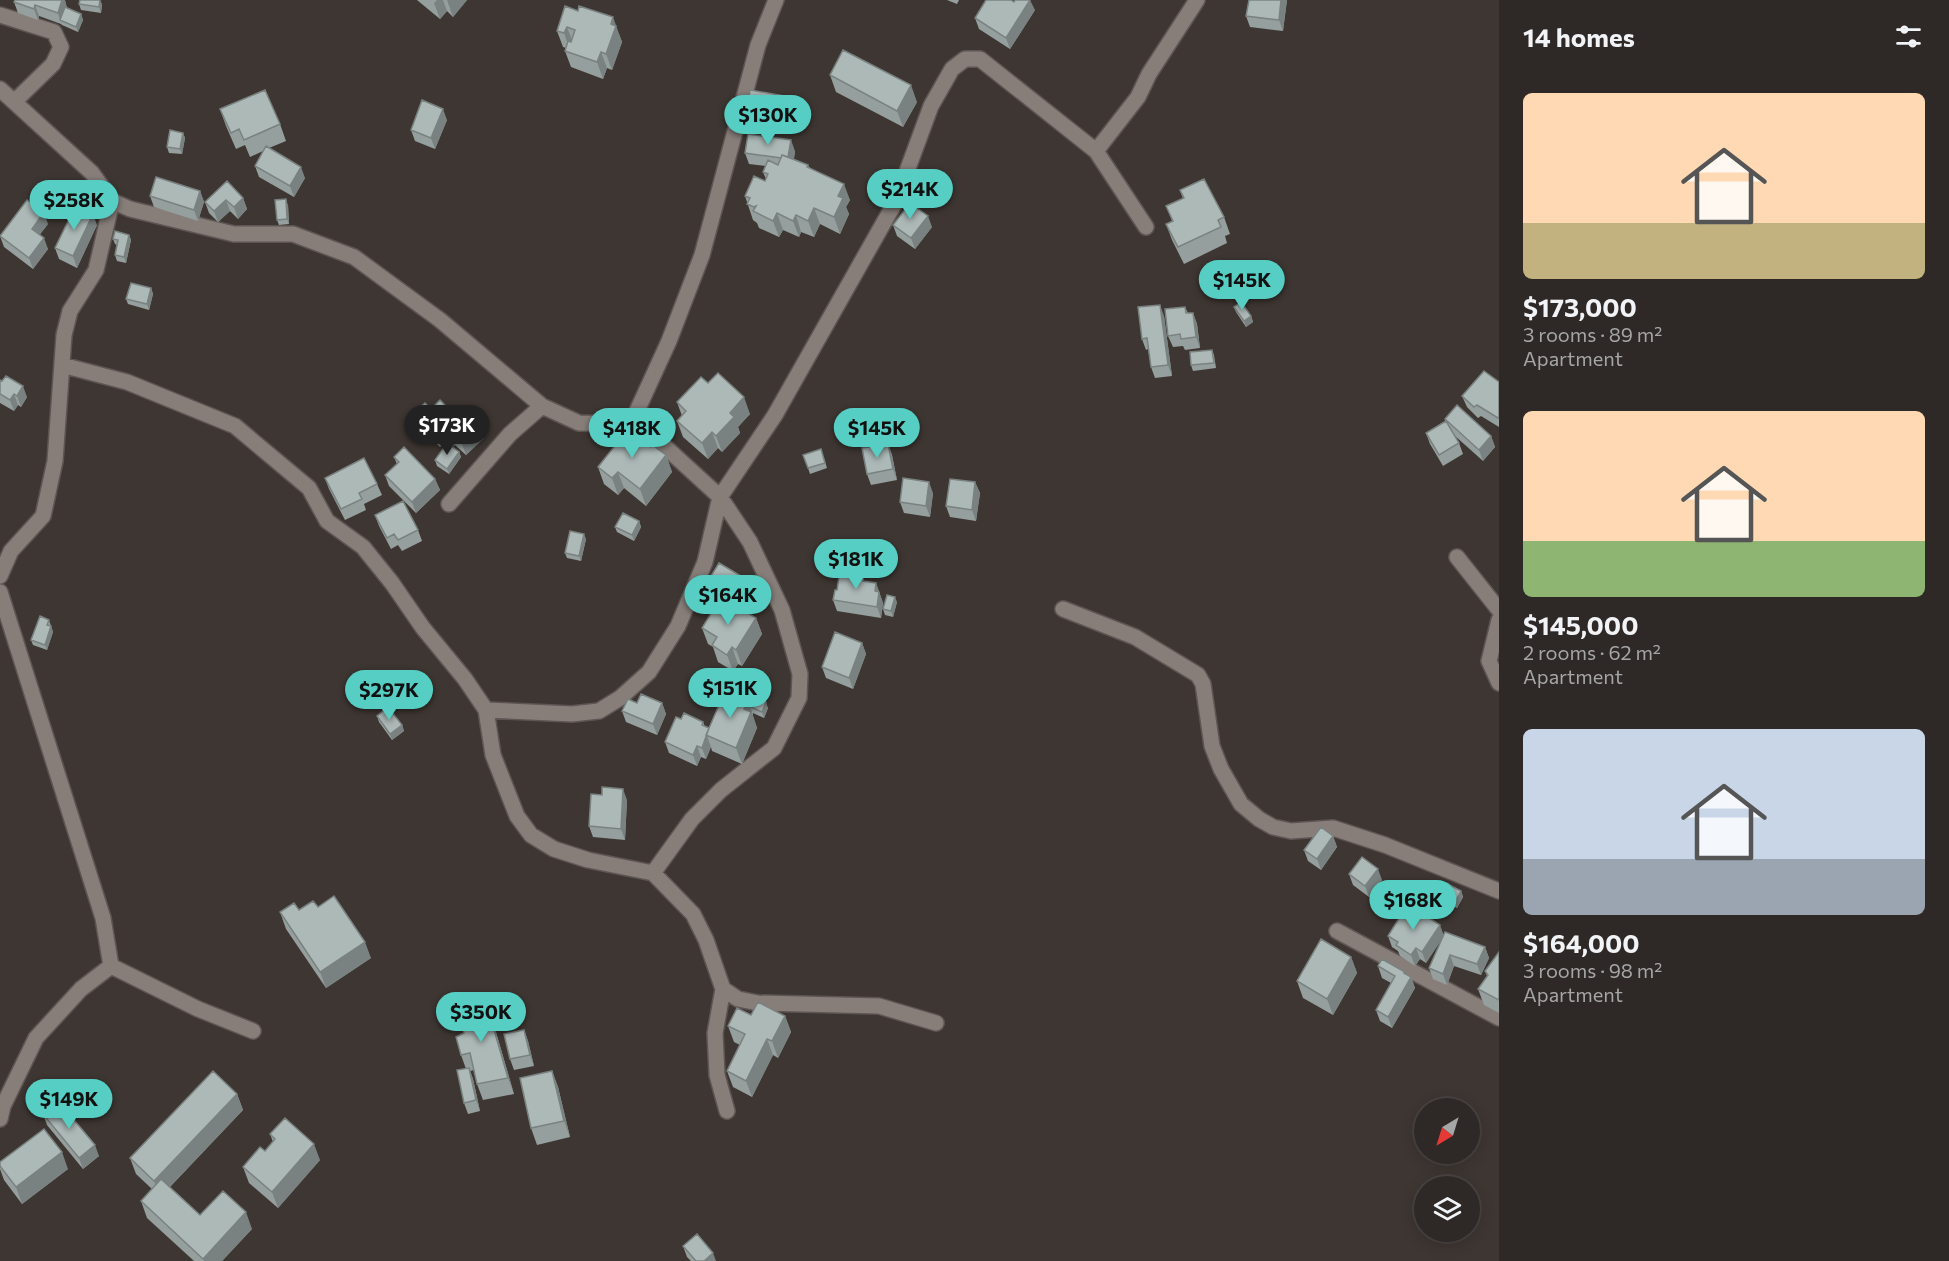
<!DOCTYPE html>
<meta charset="utf-8">
<style>
:root{--surface:#2e2826;--page:#3a3432;--text:#f1f3f6;--muted:#a7a6a7;--line:#494443;--accent:#56cec3}
body{margin:0;font-family:Commissioner,sans-serif;background:var(--page);color:var(--text);height:100vh;display:flex;flex-direction:column;font-size:22px;white-space:nowrap}
*{box-sizing:border-box;margin:0}
p{font-size:20px;color:var(--muted)}
.icon{flex:none;width:33px;height:33px;fill:none;stroke:currentColor;stroke-width:2;stroke-linecap:round;stroke-linejoin:round}
.map{position:relative;flex:1;overflow:hidden}
.drawer{display:flex;flex-direction:column;background:var(--surface);width:450px}
.drawer>*{flex:none}
.needle{width:39px;rotate:218deg}
.buttons{position:absolute;left:1414px;top:1098px;display:grid;gap:12px}
.buttons a{display:grid;place-items:center;width:66px;height:66px;border-radius:50%;background:var(--surface);box-shadow:0 3px 15px #0003,0 0 0 2px var(--line);font-size:30px}
.price{position:absolute;translate:-50% -51px;padding:0 14px;border-radius:21px;background:var(--accent);color:#111;font-size:20px;line-height:39px;filter:drop-shadow(0 2px 3px #0008)}
.price::after{content:'';position:absolute;left:50%;top:36px;width:18px;height:14px;margin-left:-9px;background:inherit;clip-path:polygon(0 0,100% 0,50% 100%)}
.price.selected{background:#222;color:#fff}
ul{padding:0;list-style:none}
li{display:grid;align-content:center;gap:12px;height:318px;padding:0 24px}
li span{display:grid;place-items:center;height:186px;border-radius:9px;color:#555}
li>.icon{margin-inline-start:auto}
span .icon{width:108px;height:108px;fill:#fffc;stroke-width:1}
li b{font-size:26px}
h2{display:flex;justify-content:space-between;align-items:center;height:72px;padding:0 24px;font-size:26px}
main{display:flex;flex:1;min-height:0}
.map>svg:first-child{display:block}
</style>
<main>
<div class="map">
<svg width="1499" height="1261" viewBox="0 0 1499 1261">
<rect width="100%" height="100%" fill="#3e3632"/>
<g fill="none" stroke-linecap="round" stroke-linejoin="round">
<defs>
<path id="minor" d="M0,15L54,32L61,47L53,64L14,102
M0,89L92,173L112,201L96,270L70,311L64,335L55,461L43,516L11,551L0,576
M1096,151L1138,97L1149,74L1197,0
M112,201L130,209L234,234H293L354,257L440,320L542,406L579,423L631,424L650,433L720,497L750,542L782,610L800,674L799,698L774,748L721,790L692,819L653,873
M62,365L127,382L235,426L309,488L327,521L363,547L392,583L423,628L465,679L486,710L493,755L517,816L531,835L554,849L588,860L653,873L693,914L706,940L723,989L738,999L758,1003L879,1006L936,1023
M631,424L669,341L702,255L758,45L776,0
M449,504L510,434L542,406
M1457,557L1499,610
M0,592L103,918L111,966
M1063,609L1135,637L1198,675L1203,684L1212,746L1221,769L1241,804L1259,819L1273,827L1291,831L1333,828L1385,845L1499,891
M1499,620L1489,661L1499,683
M486,710L572,714L599,711L620,698L649,672L678,626L705,562L720,497L775,415L896,201L931,106L952,69L965,59H980L1096,151L1146,227
M1337,931L1499,1018
M111,966L198,1009L253,1031
M723,989L715,1033L717,1075L727,1111
M0,1119L3,1106L36,1038L81,989L111,966"/>
</defs>
<!-- minor casing -->
<use href="#minor" stroke="#5d5553" stroke-width="18"/>
<!-- minor -->
<use href="#minor" stroke="#877e7a" stroke-width="15"/>
</g>
<!-- wall -->
<path fill="#959f9d" d="M417,0H467L453,17L447,11L440,19Z
M947,0H959L957,4Z
M1287,0L1283,31L1250,27L1246,16Z
M65,1L67,8L81,14L83,20L78,32L62,25L61,24L39,16L38,20L18,13L14,2Z
M79,4H102L101,13L81,10Z
M565,6L619,34L622,42L612,70L607,68L603,79L571,67L565,51L566,48L563,47L557,31Z
M1035,10L1010,49L979,29L975,18Z
M830,75L917,102L903,127L836,92Z
M791,97L795,108L792,128L765,124L764,132L750,130L746,119Z
M220,109L280,124L286,141L269,148L305,178L294,197L259,177L255,166L263,151L250,157L245,145L236,149L226,126Z
M447,120L435,149L415,141L411,130Z
M183,133L185,138L182,154L169,153L167,147Z
M795,151L794,159L808,165L809,167L850,200L846,207L849,214L840,234L820,224L814,237L801,232L799,237L783,230L779,237L759,228L757,223L753,220L745,196L765,181L766,179L763,172L766,166L749,164L745,153Z
M1180,190L1224,217L1230,234L1225,236L1227,243L1184,264L1172,240L1166,224L1172,221L1166,206L1183,199Z
M200,191L204,202L198,221L154,207L150,196Z
M243,198L247,209L238,219L230,211L218,222L209,213L205,202Z
M288,205L289,224L279,225L277,220Z
M48,224L39,235L48,249L33,269L4,247L0,236Z
M97,225L77,268L59,259L55,248Z
M893,225L932,227L915,249L897,236Z
M129,235L131,240L126,263L117,261L115,255L117,245L115,244L113,239Z
M151,288L153,294L149,310L128,304L126,299Z
M1185,307L1188,313H1193L1197,324L1200,348L1185,350L1183,346L1173,347L1168,336Z
M1234,307L1251,316L1253,322L1246,327L1236,312Z
M1164,316L1172,376L1155,378L1151,367L1148,349L1146,350L1142,339Z
M1212,350L1214,355L1216,368L1193,371L1191,365Z
M0,380L27,397L21,407L18,405L14,411L0,403Z
M1499,382V427L1481,416L1478,418L1467,407L1462,396Z
M708,383L750,414L738,427L740,433L722,452L718,448L708,459L683,437L677,421L682,416L677,402Z
M418,409H431L461,422L484,438L466,455L455,445L452,447L459,452L461,457L449,474L437,466L435,460L446,444L445,443L440,447L422,429L418,418L420,416Z
M1445,419L1491,436L1495,447L1483,461L1454,435L1459,443L1463,454L1443,466L1430,444L1426,433L1445,421Z
M888,444L892,455L897,480L871,485L867,474Z
M647,445L666,455L672,472L646,506L624,488L618,495L604,484L598,467Z
M821,449L827,468L810,474L808,468Z
M394,457L435,479L440,490L416,513L389,486L385,475L397,464Z
M325,478L377,484L382,495L364,504L366,510L345,520L329,489Z
M975,482L980,493L976,521L950,517L946,506Z
M933,493L930,517L904,513L900,502Z
M375,515L418,530L422,541L402,551L398,545L391,549L379,526Z
M639,521L641,527L634,541L617,532L615,527Z
M586,539L581,561L567,558L565,553Z
M711,576L756,585L760,596L751,610L743,604L741,608L756,618L762,634L742,666L738,664L733,671L718,662L713,647L708,644L702,628L726,607L729,603L724,593L715,587Z
M867,582L876,583L883,603L881,618L837,611L833,600L837,590Z
M897,602L893,617L885,615L883,609Z
M49,620L53,632L47,650L33,645L31,640Z
M862,643L866,654L853,689L826,678L822,667Z
M726,689L768,708L764,718L753,713V717L757,728L742,764L712,751L711,747L706,759L701,757L697,766L669,753L665,742L681,719L703,722L705,727L709,728Z
M637,703H662L666,714L657,735L626,722L622,711Z
M377,716L402,725L404,731L392,740L379,722Z
M602,795L627,800L625,840L593,837L589,826Z
M1333,836L1337,847L1321,870L1308,861L1304,850Z
M1349,874L1382,880L1369,897L1353,885Z
M1461,891L1463,897L1457,908L1443,900L1441,895Z
M299,910L371,958L326,988L286,929L280,912Z
M1444,935L1485,947L1489,958L1481,975L1454,966L1447,985L1433,979L1429,968L1443,937L1426,963L1420,959L1415,966L1400,956L1398,951L1392,947L1388,936Z
M1499,952V1013L1484,1005L1478,989L1487,976L1485,971Z
M1351,957L1357,973L1333,1015L1303,998L1297,981Z
M1378,966L1406,974L1411,977L1415,988L1392,1028L1380,1021L1376,1010L1391,983L1382,978Z
M491,1015L514,1094L483,1100L477,1084L474,1070L470,1071L473,1079L480,1111L468,1114L464,1103L466,1069L461,1055L464,1033Z
M751,1015L785,1016L791,1032L778,1058L773,1055L752,1097L733,1087L727,1071L740,1045L734,1042L728,1026Z
M524,1030L528,1041L534,1066L514,1070L510,1059Z
M552,1071L558,1087L570,1137L537,1145L531,1128Z
M237,1094L243,1110L170,1187L200,1215L252,1229L222,1261H194L147,1218L141,1201L152,1189L136,1174L130,1158Z
M43,1114L99,1156L83,1169L47,1125Z
M270,1134L320,1160L278,1208L249,1183L243,1167L265,1151L273,1142Z
M0,1162L68,1169L22,1204L4,1180L0,1169Z
M683,1246L716,1261H691L687,1257Z"/>
<!-- shaded-wall -->
<path fill="#798280" d="M61,0H65L67,8L60,20L58,13Z
M100,0L102,4L101,13L99,7Z
M437,0H443L447,11L440,19L434,3Z
M447,0H467L453,17Z
M1030,0L1035,10L1010,49L1006,38Z
M1281,0H1287L1283,31L1279,20Z
M35,5L39,16L38,20L34,9Z
M81,14L83,20L78,32L76,27Z
M613,17L622,42L612,70L606,54L611,24Z
M567,27L573,43L570,50L564,33Z
M601,52L607,68L603,79L597,62Z
M911,85L917,102L903,127L897,111Z
M791,97L795,108L792,128L788,117Z
M443,109L447,120L435,149L431,138Z
M761,113L765,124L764,132L760,121Z
M183,133L185,138L182,154L180,149Z
M791,140L795,151L792,170L788,159Z
M301,167L305,178L294,197L290,186Z
M844,184L850,200L846,207L849,214L840,234L834,217L838,196Z
M200,191L204,202L198,221L194,210Z
M243,198L247,209L238,219L234,207Z
M286,199L288,205L289,224L287,219Z
M226,200L230,211L218,222L214,211Z
M814,208L820,224L814,237L808,221Z
M44,212L48,224L36,240L32,229Z
M777,213L783,230L779,237L773,221Z
M93,214L97,225L77,268L73,256Z
M796,215L801,232L799,237L793,221Z
M928,216L932,227L915,249L911,238Z
M129,235L131,240L126,263L124,257Z
M44,238L48,249L33,269L29,258Z
M151,288L153,294L149,310L147,304Z
M1160,305L1164,316L1172,376L1168,365Z
M1193,313L1197,324L1200,348L1196,337Z
M1251,316L1253,322L1246,327L1244,321Z
M23,386L27,397L21,407L17,396Z
M14,394L18,405L14,411L10,400Z
M744,397L750,414L738,427L740,433L722,452L716,436L730,413Z
M480,427L484,438L466,455L462,444Z
M440,432L445,443L440,447L436,436Z
M712,432L718,448L708,459L702,443Z
M451,433L455,445L451,448L447,437Z
M1491,436L1495,447L1483,461L1479,450Z
M888,444L892,455L897,480L893,469Z
M459,452L461,457L449,474L447,469Z
M666,455L672,472L646,506L640,489Z
M618,472L624,488L618,495L612,478Z
M435,479L440,490L416,513L412,502Z
M929,482L933,493L930,517L926,506Z
M975,482L980,493L976,521L972,510Z
M639,521L641,527L634,541L632,535Z
M584,534L586,539L581,561L579,556Z
M876,583L883,603L881,618L877,607L875,591Z
M756,585L760,596L751,610L747,599Z
M739,593L743,604L740,610L736,599Z
M895,597L897,602L893,617L891,611Z
M756,618L762,634L742,666L736,650Z
M51,626L53,632L47,650L45,645Z
M862,643L866,654L853,689L849,678Z
M732,647L738,664L733,671L727,655Z
M748,699L757,728L742,764L736,748L744,709Z
M766,702L768,708L764,718L762,712Z
M662,703L666,714L657,735L653,724Z
M402,725L404,731L392,740L390,734Z
M707,736L711,747L706,759L702,748Z
M697,746L701,757L697,766L693,755Z
M623,789L627,800L625,840L621,829Z
M1333,836L1337,847L1321,870L1317,859Z
M1378,869L1382,880L1369,897L1365,886Z
M1461,891L1463,897L1457,908L1455,902Z
M1440,925L1444,936L1426,963L1422,952Z
M365,942L371,958L326,988L320,972Z
M1485,947L1489,958L1481,975L1477,964Z
M1416,948L1420,959L1415,966L1411,955Z
M1450,955L1454,966L1447,985L1443,974Z
M1351,957L1357,973L1333,1015L1327,999Z
M1405,972L1408,981L1411,977L1415,988L1392,1028L1388,1017Z
M485,999L491,1015L514,1094L508,1078Z
M785,1016L791,1032L778,1058L772,1041Z
M524,1030L528,1041L534,1066L530,1055Z
M767,1039L773,1055L752,1097L746,1081Z
M469,1068L473,1079L480,1111L476,1100Z
M552,1071L558,1087L570,1137L564,1121Z
M237,1094L243,1110L160,1197L154,1181Z
M314,1144L320,1160L278,1208L272,1192Z
M95,1145L99,1156L83,1169L79,1158Z
M62,1152L68,1169L22,1204L16,1187Z
M246,1212L252,1229L222,1261H204L203,1259Z
M713,1253L716,1261H704Z"/>
<!-- building -->
<path fill="#adb9b7" stroke="#798280" stroke-width="1.5" d="M15,0H62L58,13L35,5L34,9L14,2Z
M80,0H100L99,7L79,4Z
M986,0H1011L1014,2L1015,0H1030L1006,38L975,18Z
M1249,0H1281L1279,20L1246,16Z
M565,6L578,11L579,6L613,17L611,24L616,26L606,54L601,52L597,62L565,51L568,41L571,42L575,30L567,27L564,33L557,31Z
M65,7L81,14L76,27L60,20Z
M843,50L911,85L897,111L830,75Z
M265,90L280,124L244,140L239,129L231,133L220,109Z
M750,90L791,97L788,117L761,113L760,121L746,119Z
M422,100L443,109L431,138L411,130Z
M170,130L183,133L180,149L167,147Z
M748,134L791,140L788,157L782,155L781,158L745,153Z
M266,146L301,167L290,186L255,166Z
M782,155L808,165L807,167L844,184L838,196L843,198L834,217L814,208L808,221L796,215L793,221L777,213L773,221L753,211L756,206L754,207L747,204L750,198L745,196L754,176L765,181L768,174L763,172L768,160L778,165Z
M156,177L200,191L194,210L150,196Z
M1204,179L1224,217L1218,220L1221,227L1178,247L1166,224L1173,221L1166,206L1184,198L1180,190Z
M227,181L243,198L234,207L226,200L214,211L205,202Z
M286,199L287,219L277,220L275,200Z
M27,200L44,212L32,229L44,238L29,258L0,236Z
M910,203L928,216L911,238L893,225Z
M76,205L93,214L73,256L55,248Z
M115,231L129,235L124,257L115,255L118,240L113,239Z
M131,283L151,288L147,304L126,299Z
M1241,302L1251,316L1244,321L1234,307Z
M1160,305L1168,365L1151,367L1147,338L1142,339L1138,307Z
M1185,307L1186,313H1193L1196,337L1181,339L1180,334L1168,336L1165,309Z
M1212,350L1214,363L1191,365L1190,352Z
M1484,371L1499,382V417L1498,418L1477,405L1474,407L1462,396Z
M718,373L744,397L730,413L734,417L716,436L712,432L702,443L677,421L686,411L677,402L701,377L708,383Z
M6,376L23,386L17,396L14,394L10,400L0,394V380L2,381Z
M440,400L461,422L468,415L480,427L462,444L451,433L447,437L440,432L436,436L418,418L422,414L418,409L425,403L431,409Z
M1457,405L1491,436L1479,450L1445,419Z
M1446,421L1459,443L1439,455L1426,433Z
M629,428L645,439L643,442L651,447L652,445L666,455L640,489L618,472L612,478L598,467Z
M447,443L459,452L447,469L435,460Z
M888,444L893,469L867,474L862,448Z
M404,447L435,479L412,502L385,475L399,462L394,457Z
M821,449L825,463L808,468L803,455Z
M364,458L377,484L359,493L362,499L341,509L325,478Z
M903,478L929,482L926,506L900,502Z
M950,479L975,482L972,510L946,506Z
M403,501L418,530L398,540L394,534L387,538L375,515Z
M623,513L639,521L632,535L615,527Z
M570,531L584,534L579,556L565,553Z
M719,563L756,585L747,599L739,593L736,599L723,592L727,586L711,576Z
M840,570L864,574L863,581L876,583L875,591L879,592L877,607L833,600L835,590H837Z
M887,595L895,597L891,611L883,609Z
M718,602L726,607L730,602L756,618L736,650L732,647L727,655L712,645L717,637L702,628Z
M40,616L49,620L47,625L51,626L45,645L31,640Z
M835,632L862,643L849,678L822,667Z
M726,689L748,699L744,709L751,712L736,748L706,735Z
M745,692L766,702L762,712L751,707L748,699L743,697Z
M641,694L662,703L653,724L622,711L628,699L637,703Z
M388,707L402,725L390,734L377,716Z
M684,713L703,722L702,725L709,728L702,748L697,746L693,755L665,742L676,717L681,719Z
M602,787L623,789L621,829L589,826L591,794L602,795Z
M1321,827L1333,836L1317,859L1304,850Z
M1362,857L1378,869L1365,886L1349,874Z
M1446,883L1461,891L1455,902L1441,895Z
M334,896L365,942L320,972L280,912L294,903L299,910L313,901L318,907Z
M1406,907L1416,913L1417,910L1440,925L1422,952L1416,948L1411,955L1396,945L1398,942L1388,936Z
M1445,932L1485,947L1477,964L1450,955L1443,974L1429,968Z
M1321,939L1351,957L1327,999L1297,981Z
M1499,952V1000L1478,989L1488,975L1485,971Z
M1382,959L1405,972L1404,973L1411,977L1388,1017L1376,1010L1395,976L1378,966Z
M485,999L508,1078L477,1084L470,1053L461,1055L456,1037L464,1033L458,1008Z
M758,1002L785,1016L772,1041L767,1039L746,1081L727,1071L745,1034L728,1026L737,1008L751,1015Z
M524,1030L530,1055L510,1059L504,1034Z
M469,1068L476,1100L464,1103L457,1070Z
M213,1071L237,1094L154,1181L130,1158Z
M552,1071L564,1121L531,1128L520,1078Z
M59,1102L95,1145L79,1158L43,1114Z
M285,1118L314,1144L272,1192L243,1167L260,1147L265,1151L275,1139L270,1134Z
M44,1129L62,1152L16,1187L0,1166V1162Z
M161,1179L200,1215L223,1191L246,1212L203,1259L141,1201Z
M697,1234L713,1253L704,1261H696L683,1246Z"/>
</svg>
<div class="buttons">
<a><svg class="needle" viewBox="-14 -14 28 28"><path d="M0-13l5 13h-10z" fill="#e53935"/><path d="M0 13l5-13h-10z" fill="#a7a6a7"/></svg></a>
<a><svg class="icon" aria-label="layers" viewBox="0 0 24 24"><path d="M12 4l9 5-9 5-9-5zM3 14l9 5 9-5"/></svg></a>
</div>
<b class="price" style="left:768px;top:146px">$130K</b>
<b class="price" style="left:910px;top:220px">$214K</b>
<b class="price" style="left:74px;top:231px">$258K</b>
<b class="price" style="left:1242px;top:311px">$145K</b>
<b class="price selected" style="left:447px;top:456px">$173K</b>
<b class="price" style="left:632px;top:459px">$418K</b>
<b class="price" style="left:877px;top:459px">$145K</b>
<b class="price" style="left:856px;top:590px">$181K</b>
<b class="price" style="left:728px;top:626px">$164K</b>
<b class="price" style="left:730px;top:719px">$151K</b>
<b class="price" style="left:389px;top:721px">$297K</b>
<b class="price" style="left:1413px;top:931px">$168K</b>
<b class="price" style="left:481px;top:1043px">$350K</b>
<b class="price" style="left:69px;top:1130px">$149K</b>
</div>
<section class="drawer">
<h2>14 homes<svg class="icon" aria-label="filters" viewBox="0 0 24 24"><path d="M4 7h16M4 17h16"/><circle cx="9" cy="7" r="2"/><circle cx="15" cy="17" r="2"/></svg></h2>
<ul>
<li><span style="background:linear-gradient(#ffd9b3 70%,#c2b280 0)"><svg class="icon" aria-label="home" viewBox="0 0 24 24"><path d="M3 11l9-7 9 7M6 9v11h12V9"/></svg></span><div><b>$173,000</b><p>3 rooms · 89 m²</p><p>Apartment</p></div></li>
<li><span style="background:linear-gradient(#ffd9b3 70%,#8fb573 0)"><svg class="icon" aria-label="home" viewBox="0 0 24 24"><path d="M3 11l9-7 9 7M6 9v11h12V9"/></svg></span><div><b>$145,000</b><p>2 rooms · 62 m²</p><p>Apartment</p></div></li>
<li><span style="background:linear-gradient(#c9d6e8 70%,#9aa5b1 0)"><svg class="icon" aria-label="home" viewBox="0 0 24 24"><path d="M3 11l9-7 9 7M6 9v11h12V9"/></svg></span><div><b>$164,000</b><p>3 rooms · 98 m²</p><p>Apartment</p></div></li>
</ul>
</section>
</main>
